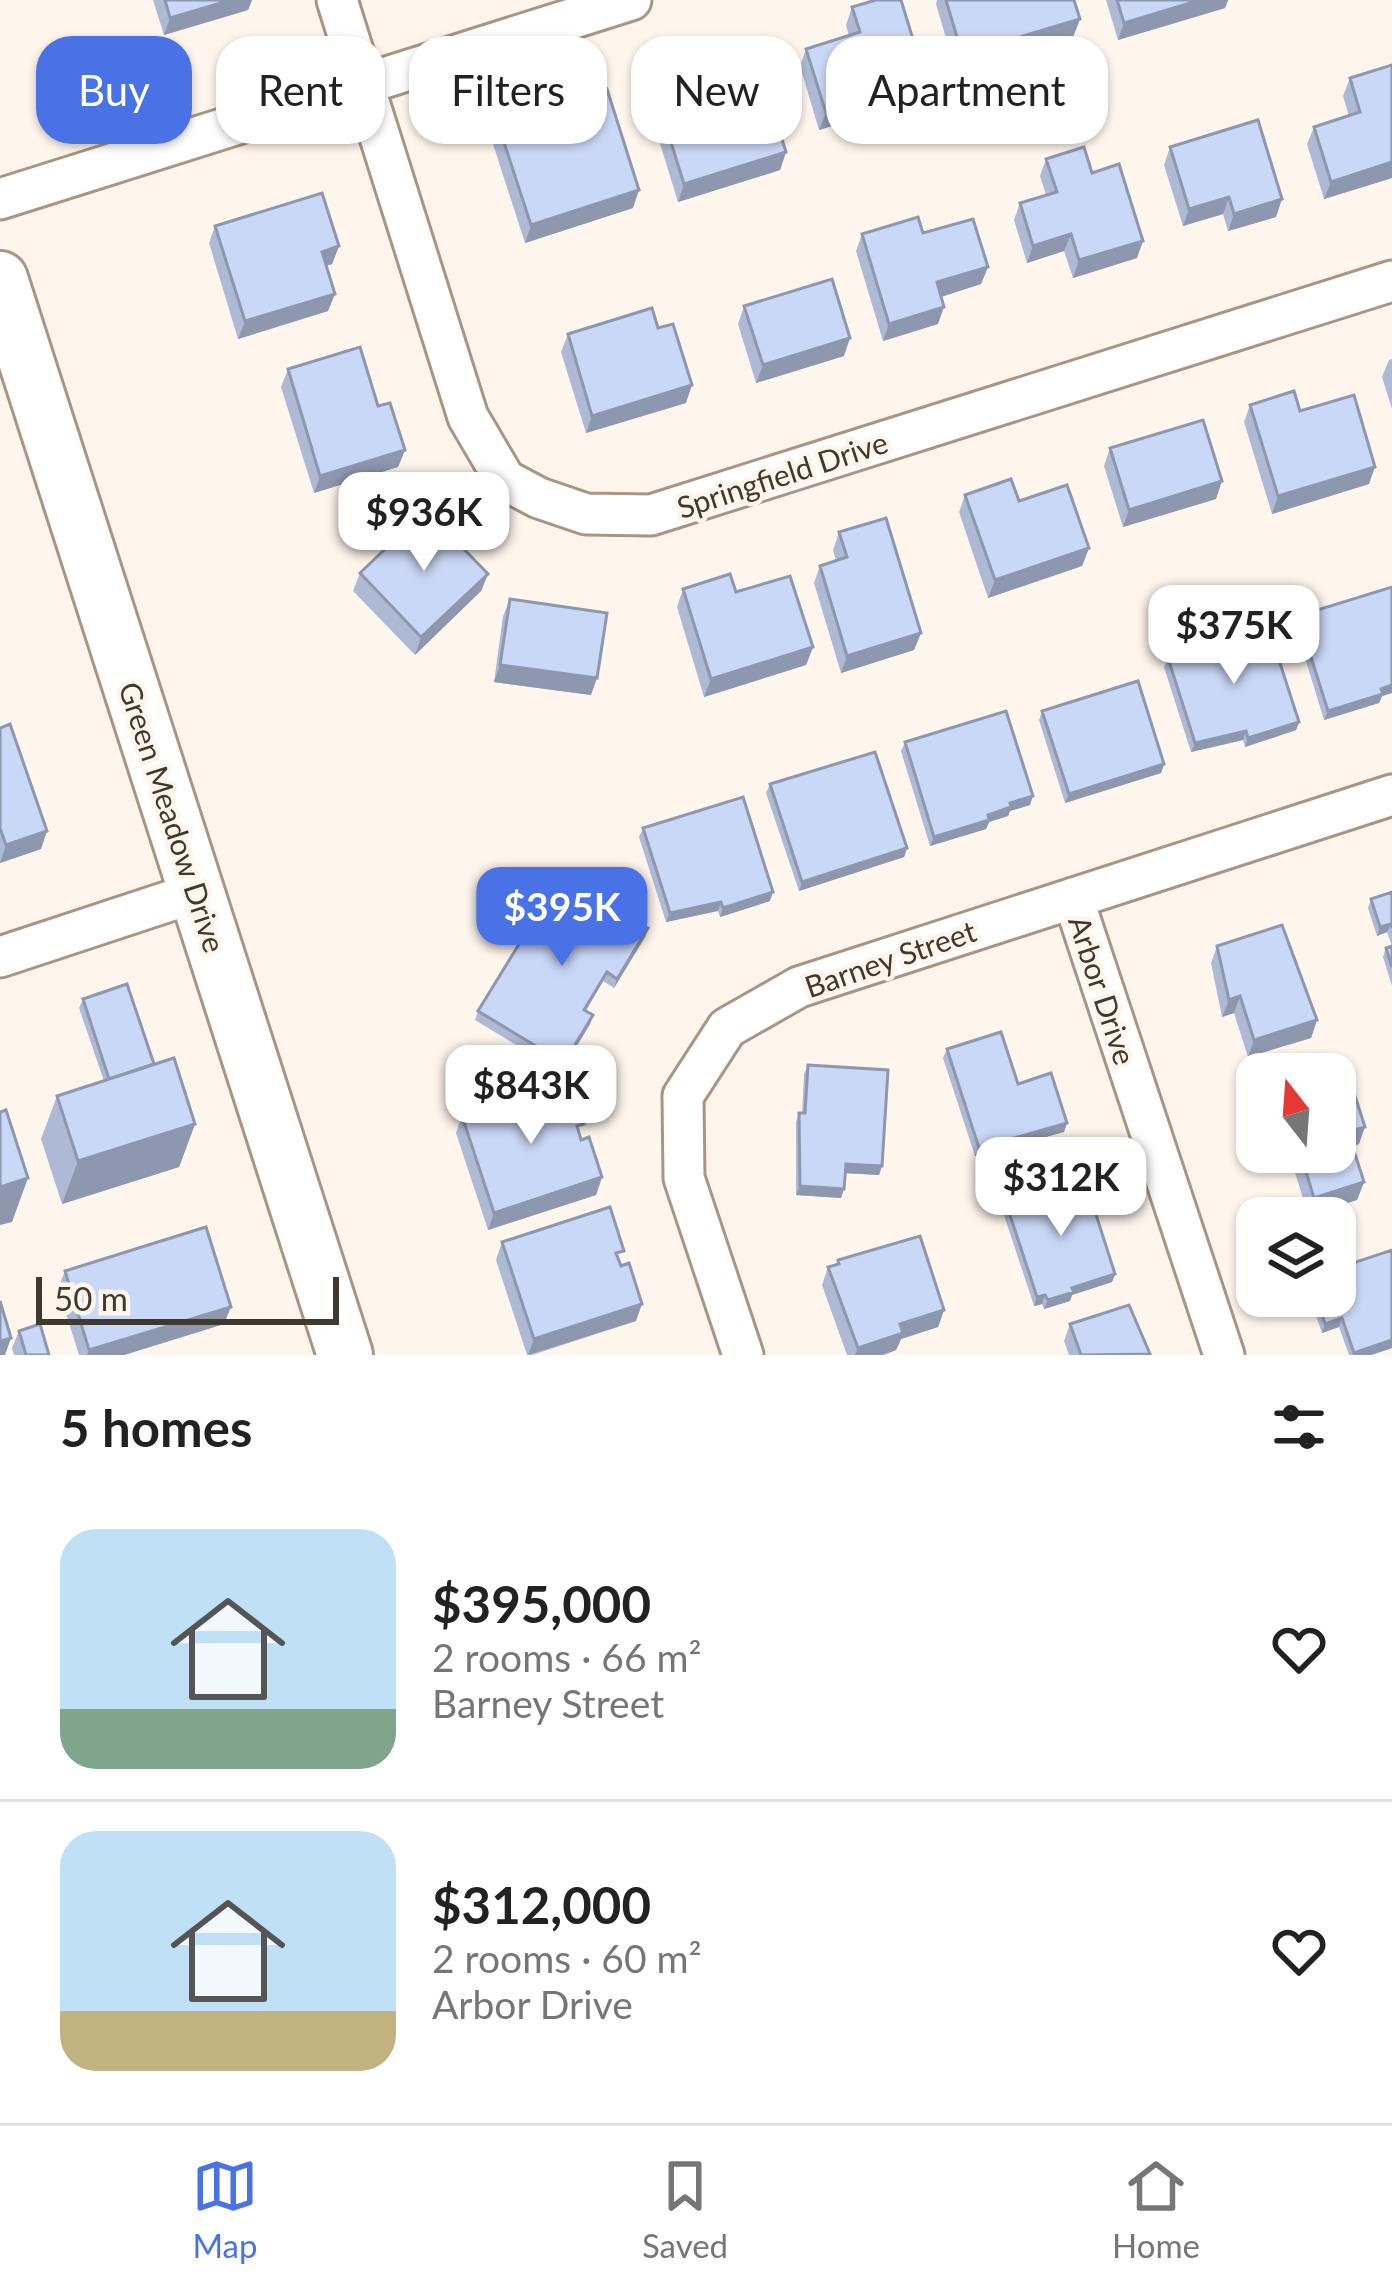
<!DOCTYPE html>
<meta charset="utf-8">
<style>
:root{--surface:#fff;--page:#f2f2f2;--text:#222;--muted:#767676;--line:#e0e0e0;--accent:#4872e5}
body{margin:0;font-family:Lato,sans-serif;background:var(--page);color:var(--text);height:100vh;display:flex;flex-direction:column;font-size:45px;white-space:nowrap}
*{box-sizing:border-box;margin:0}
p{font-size:39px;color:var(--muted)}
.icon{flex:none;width:66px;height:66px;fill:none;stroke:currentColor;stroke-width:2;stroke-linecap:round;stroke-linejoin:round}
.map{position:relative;height:1355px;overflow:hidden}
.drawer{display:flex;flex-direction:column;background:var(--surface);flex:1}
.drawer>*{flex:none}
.hud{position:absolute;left:36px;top:36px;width:1320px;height:108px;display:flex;gap:24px}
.needle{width:78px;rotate:343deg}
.controls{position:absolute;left:1236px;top:1053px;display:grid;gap:24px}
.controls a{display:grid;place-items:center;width:120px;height:120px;border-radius:24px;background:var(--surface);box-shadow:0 3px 9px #0004;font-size:60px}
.scale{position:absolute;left:36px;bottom:30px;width:303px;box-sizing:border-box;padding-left:12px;border:6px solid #413830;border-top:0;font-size:33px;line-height:42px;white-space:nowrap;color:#413830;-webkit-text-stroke:9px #fef5ed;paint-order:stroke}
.price{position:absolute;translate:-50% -102px;padding:0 27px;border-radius:24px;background:#fff;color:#222;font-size:39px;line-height:78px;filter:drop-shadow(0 3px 6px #0008)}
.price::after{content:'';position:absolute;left:50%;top:72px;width:36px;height:27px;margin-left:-18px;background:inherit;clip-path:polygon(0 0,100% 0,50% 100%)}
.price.active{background:var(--accent);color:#fff}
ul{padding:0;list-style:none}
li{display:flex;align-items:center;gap:36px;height:300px;padding:0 60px}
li+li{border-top:3px solid var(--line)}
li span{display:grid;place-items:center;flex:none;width:336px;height:240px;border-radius:36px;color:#555}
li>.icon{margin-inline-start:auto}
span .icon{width:144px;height:144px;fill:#fffc;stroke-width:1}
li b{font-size:51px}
h2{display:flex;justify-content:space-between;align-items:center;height:144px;padding:0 60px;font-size:51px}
.chip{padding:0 42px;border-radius:36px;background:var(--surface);box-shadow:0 3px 9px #0004;font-size:42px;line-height:108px}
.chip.active{background:var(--accent);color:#fff}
.tabs{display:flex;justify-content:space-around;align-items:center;height:168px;border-top:3px solid var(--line);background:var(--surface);font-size:33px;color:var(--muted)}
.tabs a{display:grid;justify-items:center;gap:6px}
.tabs .active{color:var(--accent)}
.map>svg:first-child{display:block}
</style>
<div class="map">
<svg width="1392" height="1355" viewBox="0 0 1392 1355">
<rect width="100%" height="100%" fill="#fef5ed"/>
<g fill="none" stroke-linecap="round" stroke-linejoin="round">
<defs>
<path id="minor" d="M337,0L468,417L505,480L539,498L586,514L651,515L1392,281
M0,199L631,0
M1073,898L1224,1355
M0,957L197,892
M743,1355L684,1178L683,1096L727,1028L799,987L1392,795"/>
<path id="secondary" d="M0,279L345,1355"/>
</defs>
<!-- minor casing -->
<use href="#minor" stroke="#ab9582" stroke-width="45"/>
<!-- secondary casing -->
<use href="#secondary" stroke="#ab9582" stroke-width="60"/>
<!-- minor -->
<use href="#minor" stroke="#fff" stroke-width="39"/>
<!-- secondary -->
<use href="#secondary" stroke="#fff" stroke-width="54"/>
</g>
<!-- wall -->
<path fill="#aebad5" d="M153,0H252L248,10L164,35Z
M937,0H1074L1080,19L1073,37L956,72L936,4Z
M1106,0H1228L1225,8L1118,40Z
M852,7L920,99L819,130L800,66L806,49L849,36L846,25Z
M1392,65V178L1324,199L1307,144L1314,127L1349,116L1343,96L1350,78Z
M650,75L711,92L786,152L780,170L678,202L644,92Z
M498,124L633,208L525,243L492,141Z
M1170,147L1276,217L1228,231L1223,214L1183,226L1164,165Z
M1046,159L1092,173L1137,258L1073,278L1064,251L1027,263L1014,220L1020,203L1046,195L1040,176Z
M215,226L339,246L332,264L326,266L328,311L238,339L209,243Z
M923,233L988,267L981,284L941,297L938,324L883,341L856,251L862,234Z
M744,306L844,356L756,383L738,324Z
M568,334L686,403L586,433L561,352Z
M1392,359V409L1382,377L1389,360Z
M288,369L405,450L398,467L314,493L281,387Z
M1250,405L1300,411L1369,484L1272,514L1244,422Z
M1110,448L1216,499L1123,527L1104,466Z
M965,495L1019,501L1089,548L1082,566L988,598L959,512Z
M839,532L921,633L914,650L841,673L814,583L820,566L836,561L833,550Z
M360,573L488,574L481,591L415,655L353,591Z
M1392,587V693L1382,696L1379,703L1324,720L1295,625L1298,616Z
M683,589L736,592L813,647L806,665L704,697L677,607Z
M510,599L591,695L494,682L503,616Z
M1168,658L1299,722L1296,730L1245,747L1243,740L1191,752L1164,667Z
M1042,711L1164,764L1161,773L1065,803L1039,720Z
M0,728L41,849L0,863Z
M905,742L1030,805L1010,811L1008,816L989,822L986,829L930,846L901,751Z
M770,784L907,848L904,857L799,891L766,793Z
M643,828L770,901L720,917L718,911L666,922L639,837Z
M1392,892V986L1383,957L1386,948L1392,946L1387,932L1377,936L1368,908L1371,899Z
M648,928L645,937L614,988L603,981L586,1011L593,1015L590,1024L561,1072L475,1020L478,1011Z
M1217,946L1317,1020L1311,1038L1248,1057L1234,1013L1222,1017L1211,963Z
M83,999L154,1064L195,1124L179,1167L62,1204L41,1139L57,1096L104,1081L79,1008Z
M947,1049L1018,1084L1067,1123L1064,1132L975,1156L943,1058Z
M808,1065L882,1166L879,1175L845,1173L841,1198L796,1195V1122L799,1113H802L804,1074Z
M1335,1075L1359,1144L1352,1146L1364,1182L1357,1200L1308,1215L1293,1166L1273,1173L1267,1152H1335Z
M462,1116L580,1136L602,1177L596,1195L488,1230L456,1133Z
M1006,1203L1115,1274L1112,1282L1072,1295L1070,1301L1044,1309L1042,1304L1034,1306L1003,1212Z
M502,1242L620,1263L636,1321L532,1355H527L496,1260Z
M838,1260L944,1310L938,1327L901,1339L896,1350L883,1355H847L822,1285L828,1267L836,1264Z
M65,1271L224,1324L124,1355H79L58,1288Z
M1309,1296H1335L1392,1348L1371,1355H1349L1339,1327L1322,1333Z
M1070,1324L1150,1355H1069L1064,1341Z
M19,1331L49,1355H14L12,1348Z"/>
<!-- shaded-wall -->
<path fill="#8d97ae" d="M231,0H252L248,10L164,35L170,18Z
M1200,0H1228L1225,8L1118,40L1124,23Z
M1080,19L1073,37L956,72L962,54Z
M926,82L920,99L819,130L826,113Z
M786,152L780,170L678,202L684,184Z
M1392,162V178L1324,199L1331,182Z
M639,190L633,208L525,243L531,225Z
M1229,197L1223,214L1183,226L1189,209Z
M1282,199L1276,217L1228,231L1234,214Z
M1071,234L1064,251L1027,263L1033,246Z
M1143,241L1137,258L1073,278L1079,260Z
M339,246L332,264L316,269L322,252Z
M988,267L981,284L931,300L937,282Z
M335,294L328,311L238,339L245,321Z
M944,307L938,324L883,341L889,324Z
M850,338L844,356L756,383L763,365Z
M692,385L686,403L586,433L592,416Z
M405,450L398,467L314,493L320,476Z
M1375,467L1369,484L1272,514L1278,496Z
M1222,481L1216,499L1123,527L1129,510Z
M1089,548L1082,566L988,598L995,580Z
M488,574L481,591L415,655L421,637Z
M921,633L914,650L841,673L847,656Z
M813,647L806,665L704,697L711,679Z
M500,665L597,678L591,695L494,682Z
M1392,685V693L1382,696L1379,703L1324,720L1328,711Z
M1299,722L1296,730L1245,747L1248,738Z
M1246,731L1243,740L1191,752L1195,743Z
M1164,764L1161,773L1065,803L1069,794Z
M1033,796L1030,805L1010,811L1008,816L989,822L986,829L930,846L934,837L1010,803Z
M47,831L41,849L0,863L6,845Z
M907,848L904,857L799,891L802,882Z
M773,892L770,901L720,917L723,908Z
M721,902L718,911L666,922L670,913Z
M1391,924L1387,932L1377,936L1380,927Z
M648,928L645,937L614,988L617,979Z
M1240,996L1234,1013L1222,1017L1229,1000Z
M593,1015L590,1024L561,1072L564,1063Z
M1317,1020L1311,1038L1248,1057L1254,1040Z
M1067,1123L1064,1132L975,1156L979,1148Z
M195,1124L179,1167L62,1204L78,1161Z
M1365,1127L1359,1144L1342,1150L1348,1132Z
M1290,1152H1298L1293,1166L1273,1173L1280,1155Z
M846,1164L882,1166L879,1175L842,1173Z
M602,1177L596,1195L488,1230L494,1213Z
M28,1178L12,1222L0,1225V1187Z
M1364,1182L1357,1200L1308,1215L1314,1198Z
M800,1186L844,1189L841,1198L796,1195Z
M1115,1274L1112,1282L1072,1295L1070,1301L1044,1309L1048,1300L1072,1288Z
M1045,1295L1042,1304L1034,1306L1037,1297Z
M642,1304L636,1321L528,1355L534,1339Z
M231,1307L224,1324L124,1355H87L89,1350Z
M944,1310L938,1327L901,1339L896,1350L883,1355H855L858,1348L900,1324Z
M1342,1318L1339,1327L1322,1333L1325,1324Z
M11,1338L5,1355H0V1341Z
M1392,1340V1348L1371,1355H1353L1354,1353Z"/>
<!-- building -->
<path fill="#cad8f8" stroke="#8d97ae" stroke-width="3" d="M165,0H231L170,18Z
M876,0H901L926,82L826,113L806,49L860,32L852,7Z
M946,0H1074L1080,19L962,54Z
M1117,0H1200L1124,23Z
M701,59L711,92L762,76L786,152L684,184L650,75Z
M1392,65V162L1331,182L1314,127L1360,112L1350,78Z
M607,89L639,190L531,225L498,124Z
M1258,120L1282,199L1234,214L1229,197L1189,209L1170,147Z
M1084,147L1092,173L1119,164L1143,241L1079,260L1071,234L1033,246L1020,203L1057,192L1046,159Z
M322,193L339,246L322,252L335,294L245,321L215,226Z
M918,217L923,233L973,219L988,267L937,282L944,307L889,324L862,234Z
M832,279L850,338L763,365L744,306Z
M652,308L658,328L673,324L692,385L592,416L568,334Z
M360,347L378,406L390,403L405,450L320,476L288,369Z
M1294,391L1300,411L1354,395L1375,467L1278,496L1250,405Z
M1203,420L1222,481L1129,510L1110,448Z
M1011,479L1019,501L1067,485L1089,548L995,580L965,495Z
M426,510L488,574L421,637L360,573Z
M886,518L921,633L847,656L820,566L847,557L839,532Z
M730,574L736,592L790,576L813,647L711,679L683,589Z
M1392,587V685L1381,689L1383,694L1328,711L1298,616Z
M510,599L607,613L597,678L500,665Z
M1268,626L1299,722L1248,738L1246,731L1195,743L1168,658Z
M1138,681L1164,764L1069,794L1042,711Z
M1006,711L1033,796L1010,803L1011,807L988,815L989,820L934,837L905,742Z
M10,724L47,831L6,845L0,828V728Z
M875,752L907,848L802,882L770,784Z
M743,797L773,892L723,908L721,902L670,913L643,828Z
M561,876L648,928L617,979L607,972L584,1010L593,1015L564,1063L478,1011Z
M1392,892V928L1391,924L1380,927L1371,899Z
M1282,925L1317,1020L1254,1040L1240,996L1229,1000L1217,946Z
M1392,946V967L1386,948Z
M127,984L154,1064L109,1079L83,999Z
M1001,1032L1018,1084L1051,1073L1067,1123L979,1148L947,1049Z
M174,1058L195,1124L78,1161L57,1096Z
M808,1065L888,1070L882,1166L846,1164L844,1189L800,1186L799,1113H805Z
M1347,1071L1365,1127L1348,1132L1364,1182L1314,1198L1300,1152H1335V1075Z
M570,1081L584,1124L577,1126L581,1140L589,1137L602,1177L494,1213L462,1116Z
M6,1110L28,1178L0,1187V1112Z
M1084,1177L1115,1274L1072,1288L1074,1292L1048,1300L1045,1295L1037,1297L1006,1203Z
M610,1207L624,1251L616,1253L621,1266L629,1263L642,1304L534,1339L502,1242Z
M206,1227L231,1307L89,1350L65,1271Z
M920,1236L944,1310L900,1324L903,1333L858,1348L828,1267L839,1264L838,1260Z
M1392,1250V1340L1354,1353L1342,1318L1325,1324L1316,1296H1335V1269Z
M0,1301L11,1338L0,1341Z
M1129,1305L1150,1354L1081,1355L1070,1324Z
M40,1324L49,1355H26L19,1331Z"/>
<g text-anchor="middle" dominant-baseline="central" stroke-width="9" stroke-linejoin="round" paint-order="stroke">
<!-- street labels -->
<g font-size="30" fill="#413830" stroke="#fef5ed">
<text transform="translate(782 474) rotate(-18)">Springfield Drive</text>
<text transform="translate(173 817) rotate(72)">Green Meadow Drive</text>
<text transform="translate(890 958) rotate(-19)">Barney Street</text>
<text transform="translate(1103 990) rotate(72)">Arbor Drive</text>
</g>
</g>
</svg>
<div class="controls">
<a><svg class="needle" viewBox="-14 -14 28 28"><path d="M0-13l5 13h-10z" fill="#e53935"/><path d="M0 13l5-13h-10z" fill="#767676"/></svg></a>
<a><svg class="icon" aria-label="layers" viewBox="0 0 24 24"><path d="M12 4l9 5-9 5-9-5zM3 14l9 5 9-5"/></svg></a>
</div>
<div class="scale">50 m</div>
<b class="price" style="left:424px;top:574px">$936K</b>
<b class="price" style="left:1234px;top:687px">$375K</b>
<b class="price active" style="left:562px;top:969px">$395K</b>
<b class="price" style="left:531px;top:1147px">$843K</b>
<b class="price" style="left:1061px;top:1239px">$312K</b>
<div class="hud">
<a class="chip active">Buy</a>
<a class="chip">Rent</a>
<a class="chip">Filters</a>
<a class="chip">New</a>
<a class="chip">Apartment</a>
</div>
</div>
<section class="drawer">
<h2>5 homes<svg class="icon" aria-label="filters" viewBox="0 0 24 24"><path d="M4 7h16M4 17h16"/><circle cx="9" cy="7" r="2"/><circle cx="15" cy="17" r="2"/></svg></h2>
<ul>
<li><span style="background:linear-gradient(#bfe0f5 75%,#7fa58c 0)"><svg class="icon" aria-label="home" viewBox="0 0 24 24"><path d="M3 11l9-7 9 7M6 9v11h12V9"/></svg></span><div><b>$395,000</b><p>2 rooms · 66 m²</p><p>Barney Street</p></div><svg class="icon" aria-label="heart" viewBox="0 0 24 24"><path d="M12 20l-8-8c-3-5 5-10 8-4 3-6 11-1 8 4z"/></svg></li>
<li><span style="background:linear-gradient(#bfe0f5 75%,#c2b280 0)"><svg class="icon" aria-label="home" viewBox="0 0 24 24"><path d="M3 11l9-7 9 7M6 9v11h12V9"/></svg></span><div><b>$312,000</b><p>2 rooms · 60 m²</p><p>Arbor Drive</p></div><svg class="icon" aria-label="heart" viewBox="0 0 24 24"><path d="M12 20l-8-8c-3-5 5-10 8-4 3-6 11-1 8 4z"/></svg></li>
</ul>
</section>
<nav class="tabs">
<a class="active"><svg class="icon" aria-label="map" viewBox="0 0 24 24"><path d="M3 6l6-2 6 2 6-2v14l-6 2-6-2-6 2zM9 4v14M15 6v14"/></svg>Map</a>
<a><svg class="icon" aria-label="saved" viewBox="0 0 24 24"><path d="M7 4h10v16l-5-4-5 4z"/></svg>Saved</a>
<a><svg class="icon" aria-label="home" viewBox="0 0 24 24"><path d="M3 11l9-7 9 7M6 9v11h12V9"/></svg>Home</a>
</nav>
